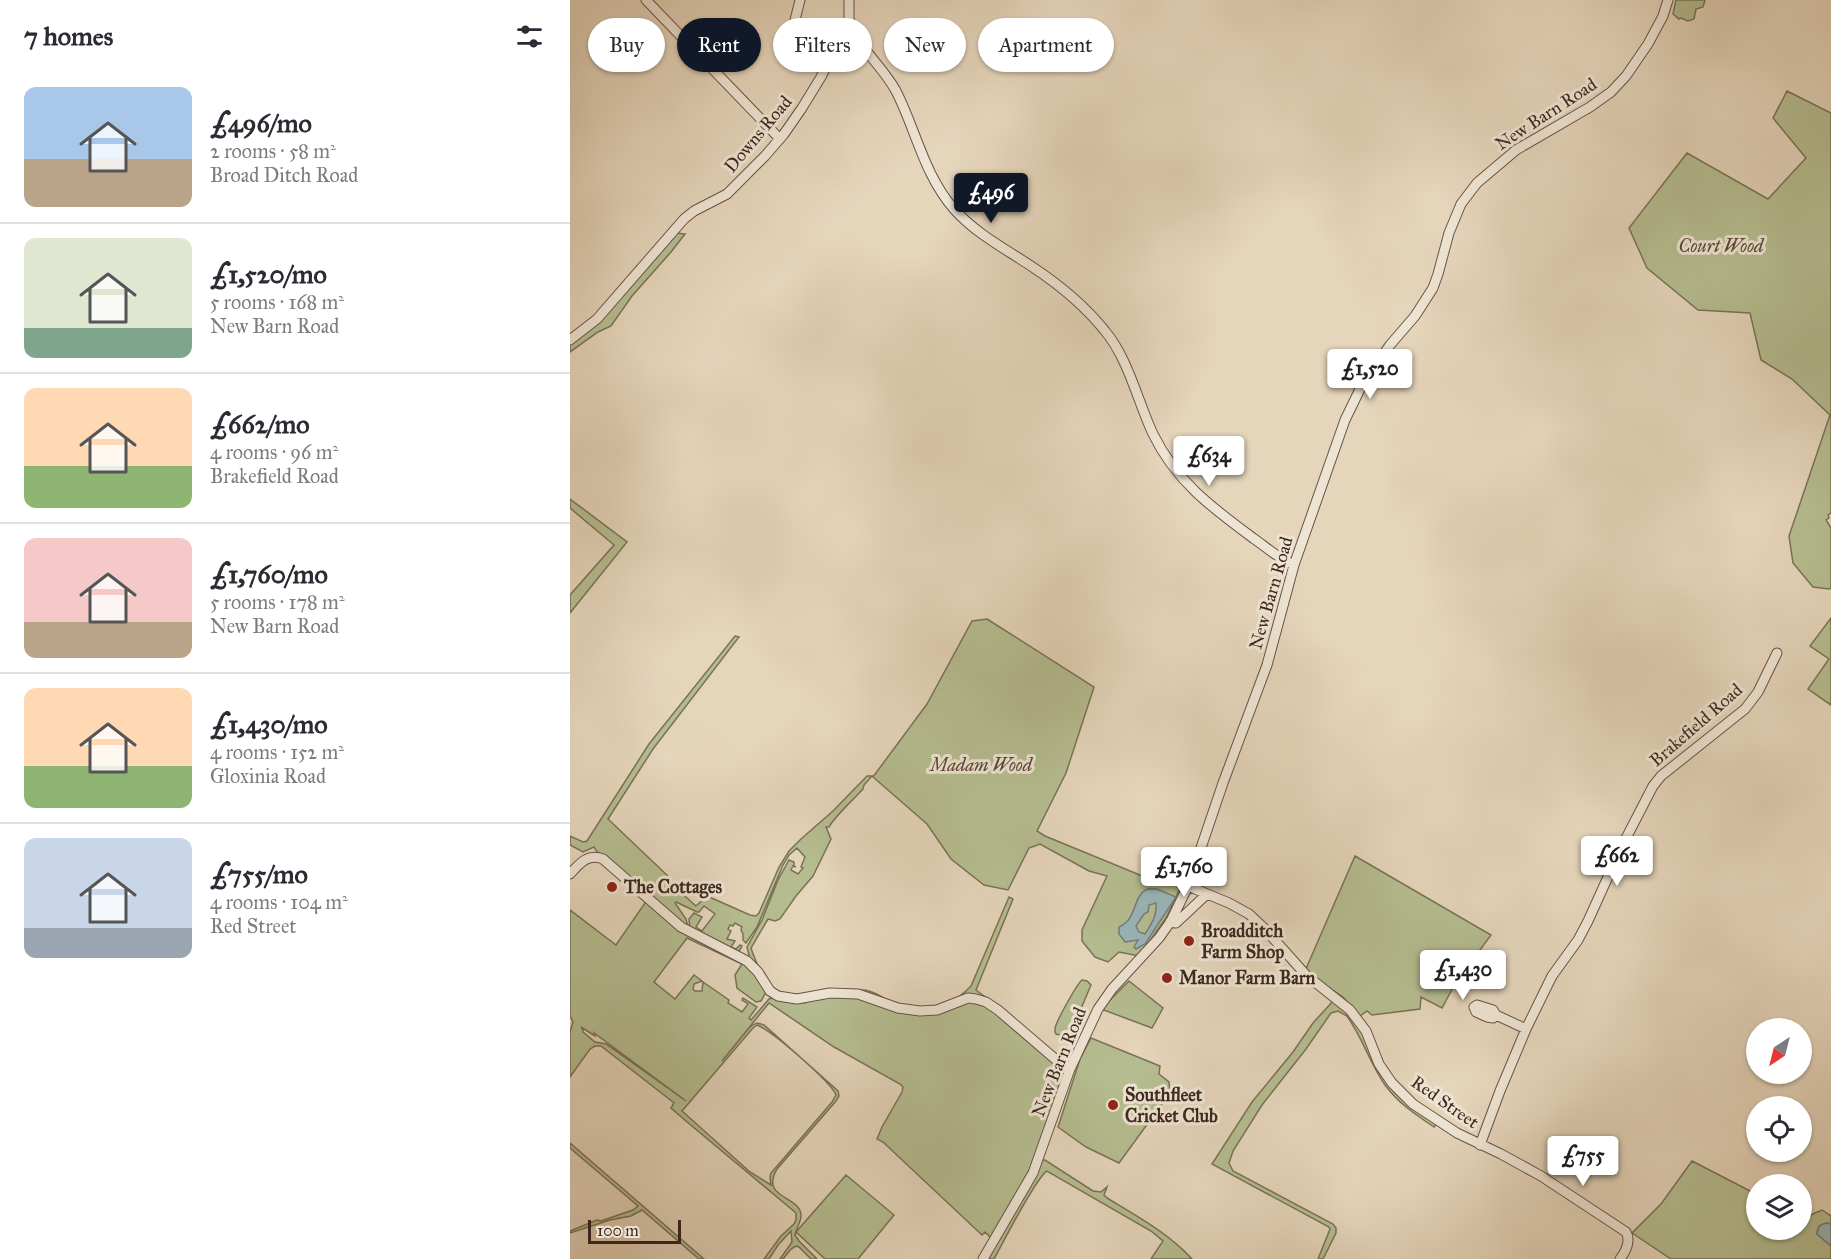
<!DOCTYPE html>
<meta charset="utf-8">
<style>
:root{--surface:#fff;--page:#f2f2f3;--text:#2b2b33;--muted:#7c7c81;--line:#e1e1e2;--accent:#111827}
body{margin:0;font-family:"IM FELL Great Primer",serif;background:var(--page);color:var(--text);height:100vh;display:flex;flex-direction:column;font-size:22px;white-space:nowrap}
*{box-sizing:border-box;margin:0}
p{font-size:20px;color:var(--muted)}
.icon{flex:none;width:33px;height:33px;fill:none;stroke:currentColor;stroke-width:2;stroke-linecap:round;stroke-linejoin:round}
.map{position:relative;flex:1;overflow:hidden}
.details{display:flex;flex-direction:column;background:var(--surface);width:570px}
.details>*{flex:none}
.top-card{position:absolute;left:18px;top:18px;width:570px;height:54px;display:flex;gap:12px}
.needle{width:39px;rotate:215deg}
.buttons{position:absolute;left:1176px;top:1018px;display:grid;gap:12px}
.buttons a{display:grid;place-items:center;width:66px;height:66px;border-radius:50%;background:var(--surface);box-shadow:0 2px 4px #0004;font-size:30px}
.scale{position:absolute;left:18px;bottom:15px;width:93px;box-sizing:border-box;padding-left:6px;border:3px solid #3e281e;border-top:0;font-size:16px;line-height:21px;white-space:nowrap;color:#3e281e;-webkit-text-stroke:4px #eee4d3;paint-order:stroke}
.price{position:absolute;translate:-50% -51px;padding:0 14px;border-radius:6px;background:#fff;color:#222;font-size:20px;line-height:39px;filter:drop-shadow(0 2px 3px #0008)}
.price::after{content:'';position:absolute;left:50%;top:36px;width:18px;height:14px;margin-left:-9px;background:inherit;clip-path:polygon(0 0,100% 0,50% 100%)}
.price.selected{background:var(--accent);color:#fff}
ul{padding:0;list-style:none}
li{display:flex;align-items:center;gap:18px;height:150px;padding:0 24px}
li+li{border-top:2px solid var(--line)}
li span{display:grid;place-items:center;flex:none;width:168px;height:120px;border-radius:12px;color:#555}
li>.icon{margin-inline-start:auto}
span .icon{width:72px;height:72px;fill:#fffc;stroke-width:1}
li b{font-size:26px}
h2{display:flex;justify-content:space-between;align-items:center;height:72px;padding:0 24px;font-size:26px}
.pill{padding:0 21px;border-radius:27px;background:var(--surface);box-shadow:0 2px 4px #0004;font-size:21px;line-height:54px}
.pill.selected{background:var(--accent);color:#fff}
main{display:flex;flex:1;min-height:0}
.map>svg:first-child{display:block}
</style>
<main>
<section class="details">
<h2>7 homes<svg class="icon" aria-label="filters" viewBox="0 0 24 24"><path d="M4 7h16M4 17h16"/><circle cx="9" cy="7" r="2"/><circle cx="15" cy="17" r="2"/></svg></h2>
<ul>
<li><span style="background:linear-gradient(#a9c7e8 60%,#b9a48a 0)"><svg class="icon" aria-label="home" viewBox="0 0 24 24"><path d="M3 11l9-7 9 7M6 9v11h12V9"/></svg></span><div><b>£496/mo</b><p>2 rooms · 58 m²</p><p>Broad Ditch Road</p></div></li>
<li><span style="background:linear-gradient(#dfe7d0 75%,#7fa58c 0)"><svg class="icon" aria-label="home" viewBox="0 0 24 24"><path d="M3 11l9-7 9 7M6 9v11h12V9"/></svg></span><div><b>£1,520/mo</b><p>5 rooms · 168 m²</p><p>New Barn Road</p></div></li>
<li><span style="background:linear-gradient(#ffd9b3 65%,#8fb573 0)"><svg class="icon" aria-label="home" viewBox="0 0 24 24"><path d="M3 11l9-7 9 7M6 9v11h12V9"/></svg></span><div><b>£662/mo</b><p>4 rooms · 96 m²</p><p>Brakefield Road</p></div></li>
<li><span style="background:linear-gradient(#f6c9c9 70%,#b9a48a 0)"><svg class="icon" aria-label="home" viewBox="0 0 24 24"><path d="M3 11l9-7 9 7M6 9v11h12V9"/></svg></span><div><b>£1,760/mo</b><p>5 rooms · 178 m²</p><p>New Barn Road</p></div></li>
<li><span style="background:linear-gradient(#ffd9b3 65%,#8fb573 0)"><svg class="icon" aria-label="home" viewBox="0 0 24 24"><path d="M3 11l9-7 9 7M6 9v11h12V9"/></svg></span><div><b>£1,430/mo</b><p>4 rooms · 152 m²</p><p>Gloxinia Road</p></div></li>
<li><span style="background:linear-gradient(#c9d6e8 75%,#9aa5b1 0)"><svg class="icon" aria-label="home" viewBox="0 0 24 24"><path d="M3 11l9-7 9 7M6 9v11h12V9"/></svg></span><div><b>£755/mo</b><p>4 rooms · 104 m²</p><p>Red Street</p></div></li>
</ul>
</section>
<div class="map">
<svg width="1261" height="1259" viewBox="0 0 1261 1259">
<rect width="100%" height="100%" fill="#e5d5bb"/>
<filter id="stains"><feTurbulence type="fractalNoise" baseFrequency=".00333" numOctaves="4"/><feColorMatrix values="0 0 0 0 .2 0 0 0 0 .09 0 0 0 0 .02 0 0 0 .5 -.17"/></filter>
<radialGradient id="worn" r=".72"><stop offset=".6" stop-color="#630" stop-opacity="0"/><stop offset="1" stop-color="#630" stop-opacity=".3"/></radialGradient>
<!-- green -->
<path fill="#b5bd90" stroke="#7a7257" stroke-width="1.5" fill-rule="evenodd" d="M1106,0H1135L1133,7L1126,9L1124,19L1118,21L1111,18L1109,19L1103,14Z
M1217,91L1261,113V513L1258,515L1259,518L1256,520L1261,528V588L1259,589L1243,587L1223,563L1219,536L1260,415L1222,379L1191,360L1180,313L1128,310L1077,268L1059,228L1117,153L1198,199L1236,158L1203,118Z
M106,233L115,234L101,252L62,296L41,326L28,332L0,352V342Z
M0,499L57,542L0,613V595L44,545L0,508Z
M1261,618V705L1238,689L1259,659L1240,646Z
M417,619L524,687L496,773L467,831L475,836L582,880H614L596,918L569,956L549,952L538,962L525,957L512,941V930L537,876L519,871L470,844L459,848L438,890L414,885L381,859L357,824L303,777L357,704L402,621Z
M165,636L169,637L83,749L38,819L99,877L97,880L126,906L137,896L180,915L186,916L189,913L209,867L219,851L231,839L263,811L297,776H302L294,785L293,789C284,799 265,816 259,827H256L261,839L243,876L226,896L210,919L205,921L198,919L181,948C185,961 198,990 211,995C222,1000 236,995 248,993C259,990 288,988 299,991C318,997 327,1012 351,1007C366,1014 391,997 401,986L439,897L443,899L406,990L429,1007L401,996L395,997L372,1007L358,1010H342L326,1006L302,995L291,993L259,992L221,998L212,996L200,989L180,959L177,947L192,920L208,880L219,860L224,862V866L226,867L223,866L221,870L228,874L233,868L231,867L235,857L227,848L219,855L213,865L187,927L176,943L173,940V934L171,930L172,927L165,923L163,926L160,925L158,929L161,931L157,939L165,941L161,947L166,949L170,945L172,946L170,950L165,952L120,930L119,919L124,913L132,917L126,927L132,931L145,914L134,906L129,912H127L106,902L105,903L116,919L118,927L115,928C90,910 68,886 45,866C37,859 28,856 24,847L13,852L0,845V836L13,842L17,841L79,744Z
M785,856L921,935L904,958L890,983L886,982L872,1008L851,997L850,1009L802,1015L797,1011L790,1016L773,997L735,971Z
M77,900L98,918L175,961L196,992L191,1001L186,1002L167,988L165,975L172,964L117,938L84,982L105,999L124,975L132,981L124,984L123,989L125,991H132L133,982L159,1000L158,1003L172,1012L178,1004L172,1000L173,998L187,1007L179,1018L181,1020L199,999L202,998L235,1003V1001L272,994L345,1012L396,1001L415,1003L491,1067L495,1072L468,1154L422,1239L415,1232L412,1235L313,1142L307,1139L312,1127L332,1092L333,1087L330,1084L264,1047L199,1003L152,1061L180,1027C185,1023 187,1022 194,1025L268,1091L269,1096L266,1101L207,1169C189,1199 232,1196 231,1216C231,1222 226,1228 225,1235L229,1241L247,1259H241L229,1247L226,1246L221,1249L213,1259H210L222,1242L221,1231L208,1245L199,1259H194L211,1236L224,1224L226,1220V1213L116,1121L101,1108L104,1103L99,1099L31,1046H25L20,1049L0,1077V1032L3,1022L0,1016V910L46,945ZM187,1025C201,1030 261,1082 266,1095L262,1102L201,1173L200,1177L201,1185L180,1172L112,1111L183,1028ZM11,1027L25,1036L24,1033L116,1101L36,1044L25,1042L13,1032V1030Z
M512,980L517,981L521,985L502,1030L490,1035L486,1034C485,1033 485,1031 485,1029C485,1023 507,984 512,980Z
M559,981L593,1008L582,1028L531,1009Z
M764,1000L780,1010L814,1073L868,1123L864,1127C846,1115 828,1103 815,1085C800,1063 792,1037 777,1016L768,1011L761,1013L736,1049L692,1105L663,1151L659,1163L663,1171L763,1224L766,1228V1233L753,1259H748L760,1229L759,1227L642,1164L682,1102L723,1052L743,1023Z
M521,1038L590,1066L589,1074L599,1082L600,1093L549,1163L516,1147L488,1127L510,1059Z
M0,1143L134,1259H129L72,1210L61,1216L40,1220L0,1233V1231L27,1220L31,1221L63,1210L68,1206L0,1148Z
M472,1160H475L523,1191L531,1192L537,1187L534,1195L537,1198C567,1216 598,1233 622,1259H581L593,1241L581,1231L477,1171C466,1177 433,1243 424,1259H416Z
M1122,1161L1186,1194V1230H1232V1216H1238L1252,1210L1261,1216V1224C1253,1221 1247,1227 1247,1234L1261,1246V1259H1101L1062,1233L1091,1204Z
M276,1175L324,1215L288,1259H255L226,1232Z"/>
<!-- water -->
<path fill="#99b6b9" stroke="#757d7b" stroke-width="1.5" fill-rule="evenodd" d="M578,889H587L606,897L575,944L566,949L564,947L568,940L555,942L549,934V927C568,919 562,895 578,889ZM586,903C587,916 582,923 575,934L569,932L566,926L574,914L578,912L579,905Z
M1256,1223L1261,1224V1246L1247,1234L1249,1226Z"/>
<g fill="none" stroke-linecap="round" stroke-linejoin="round">
<defs>
<path id="minor" d="M76,0L210,139
M283,32C295,53 314,69 326,91C346,130 354,175 384,209C406,234 436,249 464,268C491,286 515,306 535,331C558,358 568,402 583,434C606,481 641,507 683,538C696,547 709,559 724,565
M221,36L230,0
M0,340L27,319L114,219L124,211L157,194L195,156L214,134L232,108L251,77L268,42L283,32L279,18V0
M0,874C10,863 18,853 33,859L111,927L177,961L188,972L200,991L208,996L227,999L260,993L288,994L328,1008L350,1011L367,1010L398,998L406,999L416,1002L428,1010L484,1058L500,1069
M618,886L659,903L679,914L694,928L736,975L780,1010L796,1031L809,1064L822,1083L843,1104L887,1133L931,1154L971,1176L1056,1232C1061,1241 1056,1251 1050,1259
M600,922L606,923L637,894
M926,1015L923,1018L917,1017L906,1012L904,1007L907,1005L923,1010L926,1015L956,1029
M910,1145L930,1091L956,1029L982,976L1008,940L1018,921L1052,846L1083,786L1091,776L1175,709L1188,692L1207,653
M413,1259L463,1173L500,1069L528,1009L542,989L589,938L601,921L618,886L653,783L697,665L724,565L775,420L791,387L820,345L845,316L863,288L868,274L879,233L891,204L907,183L946,150L1020,107L1041,92L1056,76L1078,44L1093,16L1098,0"/>
</defs>
<!-- minor casing -->
<use href="#minor" stroke="#685345" stroke-width="11"/>
<!-- minor -->
<use href="#minor" stroke="#eee4d3" stroke-width="9"/>
</g>
<!-- markers -->
<g fill="#8f2418" stroke="#eee4d3" stroke-width="2">
<circle cx="42" cy="887" r="6"/>
<circle cx="619" cy="941" r="6"/>
<circle cx="597" cy="978" r="6"/>
<circle cx="543" cy="1105" r="6"/>
</g>
<g text-anchor="middle" dominant-baseline="central" stroke-width="6" stroke-linejoin="round" paint-order="stroke">
<!-- street labels -->
<g font-size="18" fill="#3e281e" stroke="#eee4d3">
<text transform="translate(976 114) rotate(-33)">New Barn Road</text>
<text transform="translate(188 134) rotate(-50)">Downs Road</text>
<text transform="translate(701 593) rotate(-74)">New Barn Road</text>
<text transform="translate(1126 725) rotate(-41)">Brakefield Road</text>
<text transform="translate(489 1062) rotate(-68)">New Barn Road</text>
<text transform="translate(875 1102) rotate(35)">Red Street</text>
</g>
<!-- park labels -->
<g font-size="18" font-style="italic" fill="#564635" stroke="#eee4d3">
<text x="1151" y="246">Court Wood</text>
<text x="411" y="765">Madam Wood</text>
</g>
<!-- poi labels -->
<g font-size="18" font-weight="bold" fill="#3e281e" stroke="#eee4d3" text-anchor="start">
<text x="54" y="887">The Cottages</text>
<text x="631" y="931">Broadditch<tspan x="631" dy="21">Farm Shop</tspan></text>
<text x="609" y="978">Manor Farm Barn</text>
<text x="555" y="1095">Southfleet<tspan x="555" dy="21">Cricket Club</tspan></text>
</g>
</g>
<rect width="100%" height="100%" filter="url(#stains)"/>
<rect width="100%" height="100%" fill="url(#worn)"/>
</svg>
<div class="buttons">
<a><svg class="needle" viewBox="-14 -14 28 28"><path d="M0-13l5 13h-10z" fill="#e53935"/><path d="M0 13l5-13h-10z" fill="#7c7c81"/></svg></a>
<a><svg class="icon" aria-label="locate" viewBox="0 0 24 24"><circle cx="12" cy="12" r="6"/><path d="M12 2v4M12 18v4M2 12h4M18 12h4"/></svg></a>
<a><svg class="icon" aria-label="layers" viewBox="0 0 24 24"><path d="M12 4l9 5-9 5-9-5zM3 14l9 5 9-5"/></svg></a>
</div>
<div class="scale">100 m</div>
<b class="price selected" style="left:421px;top:224px">£496</b>
<b class="price" style="left:800px;top:400px">£1,520</b>
<b class="price" style="left:639px;top:487px">£634</b>
<b class="price" style="left:1047px;top:887px">£662</b>
<b class="price" style="left:614px;top:898px">£1,760</b>
<b class="price" style="left:893px;top:1001px">£1,430</b>
<b class="price" style="left:1013px;top:1187px">£755</b>
<div class="top-card">
<a class="pill">Buy</a>
<a class="pill selected">Rent</a>
<a class="pill">Filters</a>
<a class="pill">New</a>
<a class="pill">Apartment</a>
</div>
</div>
</main>
